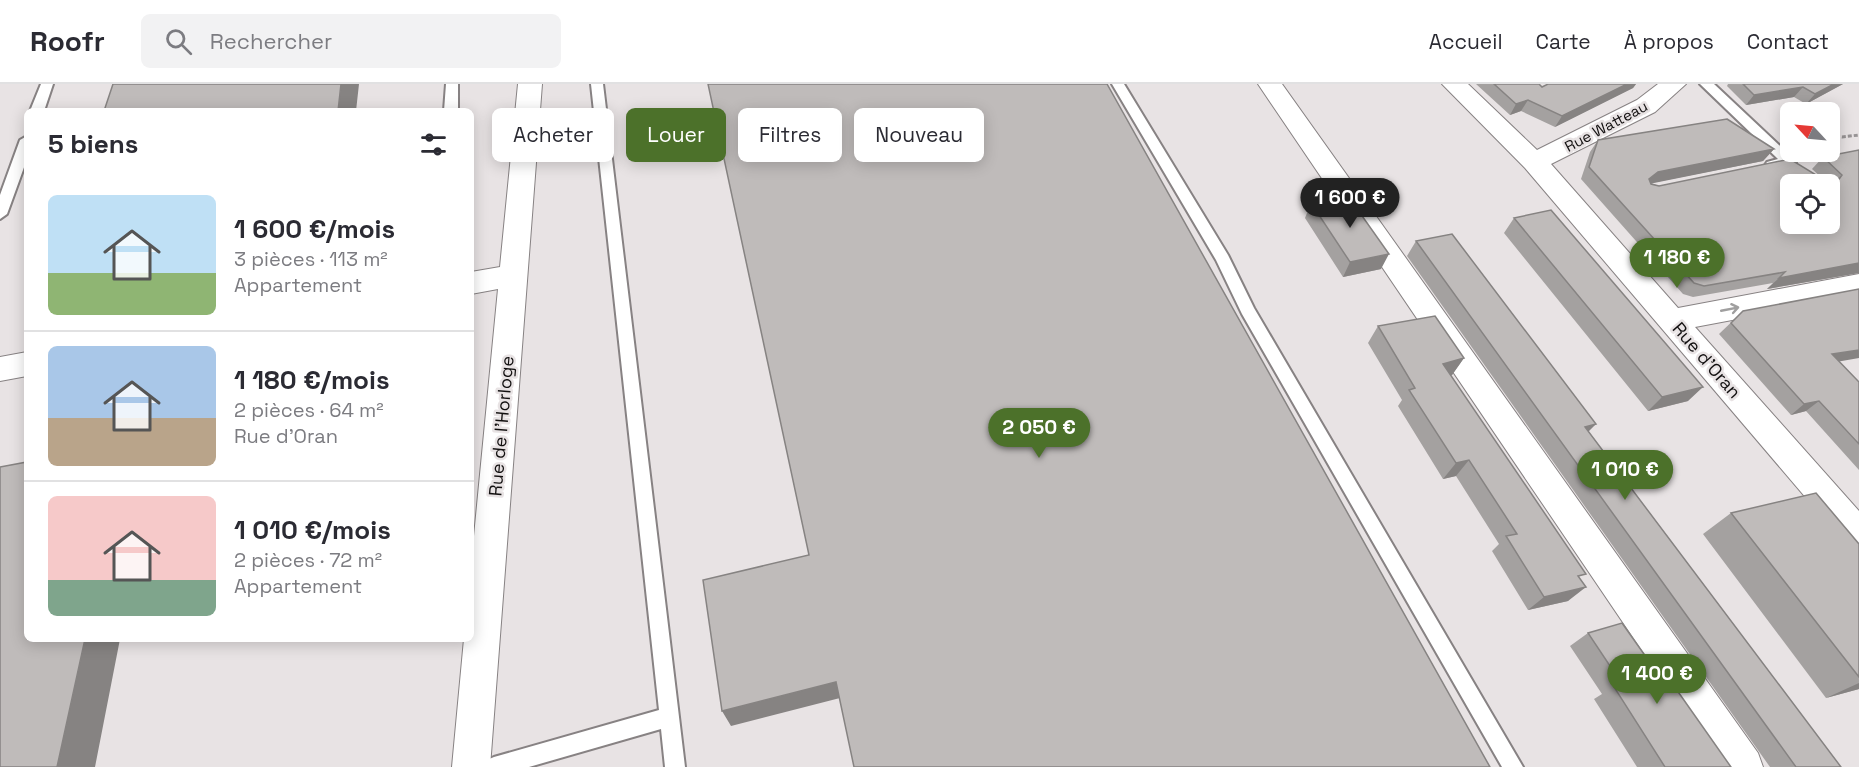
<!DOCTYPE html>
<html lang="fr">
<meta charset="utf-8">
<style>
:root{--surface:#fff;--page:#f2f2f3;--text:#2b2b33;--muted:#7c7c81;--line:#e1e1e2;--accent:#4c712a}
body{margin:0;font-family:"Space Grotesk",sans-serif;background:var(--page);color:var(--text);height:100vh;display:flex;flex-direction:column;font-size:22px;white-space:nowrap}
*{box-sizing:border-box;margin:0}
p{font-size:20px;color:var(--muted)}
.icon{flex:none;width:33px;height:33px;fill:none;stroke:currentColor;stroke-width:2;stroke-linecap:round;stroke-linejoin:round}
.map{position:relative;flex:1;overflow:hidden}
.details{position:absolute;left:24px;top:24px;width:450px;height:534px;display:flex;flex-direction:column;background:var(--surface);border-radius:9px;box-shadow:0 3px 15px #0003}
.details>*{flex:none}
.hud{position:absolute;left:492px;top:24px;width:570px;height:54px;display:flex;gap:12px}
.needle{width:39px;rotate:296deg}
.buttons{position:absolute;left:1780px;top:18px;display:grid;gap:12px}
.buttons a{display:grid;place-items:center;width:60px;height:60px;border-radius:9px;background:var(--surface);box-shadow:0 3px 15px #0003;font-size:30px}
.price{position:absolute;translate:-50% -51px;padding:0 14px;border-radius:21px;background:var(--accent);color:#fff;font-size:20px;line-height:39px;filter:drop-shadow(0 2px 3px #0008)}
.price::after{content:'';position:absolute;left:50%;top:36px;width:18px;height:14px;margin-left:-9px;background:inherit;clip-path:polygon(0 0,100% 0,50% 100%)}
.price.active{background:#222;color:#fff}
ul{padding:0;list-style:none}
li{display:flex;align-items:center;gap:18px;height:150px;padding:0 24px}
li+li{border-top:2px solid var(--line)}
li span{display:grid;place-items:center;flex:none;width:168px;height:120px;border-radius:9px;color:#555}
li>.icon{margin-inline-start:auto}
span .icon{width:72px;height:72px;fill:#fffc;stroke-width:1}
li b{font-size:26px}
h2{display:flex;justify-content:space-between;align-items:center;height:72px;padding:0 24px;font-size:26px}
.pill{padding:0 21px;border-radius:9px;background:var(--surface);box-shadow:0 3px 15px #0003;font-size:21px;line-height:54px}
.pill.active{background:var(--accent);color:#fff}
header{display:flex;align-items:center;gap:36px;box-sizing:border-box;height:84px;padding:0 30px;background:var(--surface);border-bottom:2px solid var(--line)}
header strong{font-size:28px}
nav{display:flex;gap:33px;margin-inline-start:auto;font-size:21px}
.search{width:420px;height:54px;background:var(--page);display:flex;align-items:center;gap:15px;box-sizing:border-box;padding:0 21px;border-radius:9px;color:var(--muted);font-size:22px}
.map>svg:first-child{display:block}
</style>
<header>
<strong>Roofr</strong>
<div class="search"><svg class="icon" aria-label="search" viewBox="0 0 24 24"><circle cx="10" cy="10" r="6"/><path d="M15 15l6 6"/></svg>Rechercher</div>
<nav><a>Accueil</a><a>Carte</a><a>À propos</a><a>Contact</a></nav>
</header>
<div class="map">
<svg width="1859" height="683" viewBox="0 0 1859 683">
<rect width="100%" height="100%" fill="#e8e3e4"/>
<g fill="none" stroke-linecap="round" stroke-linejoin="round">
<defs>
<path id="lane" d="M41,0H53L44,27H30Z
M446,0H458V27H444Z
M591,0H603L685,683H665L661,645L529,683H484L487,676L494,673L659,626Z
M1112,0H1124L1228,171L1254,224L1523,683H1502L1242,230L1216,176Z
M1700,0H1714L1794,75L1796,78L1794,81L1772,86L1767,84L1765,81L1767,78L1778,75Z
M27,52V75L7,130L0,135V111L20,56Z"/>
<path id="street" d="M518,0H542L490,683H452L464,555H471V483L498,205L471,210V188L500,183Z
M1258,0H1282L1758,669L1763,683H1721Z
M1442,0H1468L1537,66L1637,16L1658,0H1686L1655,28L1551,80L1678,224L1859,190V212L1695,243L1859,427V466L1847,462L1525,84Z
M27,268V292L0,297V273Z"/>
</defs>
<!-- lane casing -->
<use href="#lane" stroke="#878283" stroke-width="4"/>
<!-- street casing -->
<use href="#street" stroke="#878283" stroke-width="2"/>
<!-- path -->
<path stroke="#989495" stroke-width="3" stroke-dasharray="4 2" stroke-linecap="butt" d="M1830,51L1842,53L1859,51"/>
<!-- lane -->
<use href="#lane" fill="#fff" fill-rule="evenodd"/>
<!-- street -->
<use href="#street" fill="#fff" fill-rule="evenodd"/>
</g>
<!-- wall -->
<path fill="#a4a1a0" d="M1476,0H1539L1542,3L1548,0H1636L1633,4L1555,43L1521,27L1510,31Z
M1728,0H1843L1806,20L1794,13L1746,21L1727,2Z
M1598,56L1774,65L1763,77L1651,99L1659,102L1823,95L1812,85L1823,73L1859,66V189L1767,205L1773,199L1693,213L1683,210L1581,95L1590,68Z
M1311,119L1381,185L1343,193L1305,134Z
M1514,134L1688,317L1648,327L1504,149Z
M1416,157L1589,348L1841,683H1770L1407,172Z
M1743,227L1839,278L1859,298V386L1806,327L1791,331L1719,250Z
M1378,242L1464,274L1452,291H1451L1580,495L1568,517L1528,526L1492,467L1499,460L1456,392L1443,395L1398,322L1402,316L1368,259Z
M1731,429L1859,460V605L1826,614L1703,450Z
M1588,549L1668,604L1731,683H1637L1594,615L1602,610L1570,562Z"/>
<!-- shaded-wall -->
<path fill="#868382" d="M341,0H359L356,27H338Z
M1627,0H1636L1633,4L1555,43L1562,32Z
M1834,0H1843L1806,20L1815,10Z
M1803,3L1794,13L1746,21L1754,11Z
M1528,16L1521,27L1510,31L1516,20Z
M1774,65L1763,77L1649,100V95L1658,88Z
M1389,170L1381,185L1343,193L1350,178Z
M1859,179V189L1767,205L1779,194Z
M1859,266V274L1819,281L1832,270Z
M1464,274L1452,291L1431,297L1443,280Z
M1703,303L1688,317L1648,327L1662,313Z
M1819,317L1806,327L1791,331L1804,320Z
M1596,340L1583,353L1585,343Z
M1469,376L1456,392L1443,395L1456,379Z
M1586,503L1568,517L1528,526L1544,513Z
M85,555H120L95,683H57Z
M836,598L840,614L731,642L722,627Z
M1859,599V605L1826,614Z"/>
<!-- building -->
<path fill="#bfbbba" stroke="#868382" stroke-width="1.5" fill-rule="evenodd" d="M113,0H341L338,27H104Z
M708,0H1107L1490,683H854L836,598L722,627L703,496L809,471Z
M1494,0H1539L1542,3L1548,0H1627L1562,32L1528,16L1516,20Z
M1743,0H1834L1815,10L1803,3L1754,11Z
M1727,35L1774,65L1658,88L1649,95L1651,100L1659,102L1790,75L1834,102L1842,91L1823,73L1859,66V179L1779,194L1785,188L1704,202L1694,199L1589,83L1598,56ZM1791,100H1830V140H1791Z
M1348,112L1389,170L1350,178L1311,119Z
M1551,126L1703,303L1662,313L1514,134Z
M1452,150L1596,340L1585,343L1841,683H1796L1416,157Z
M1859,205V266L1832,270L1859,298V360L1819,317L1804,320L1731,239L1743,227Z
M1435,232L1464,274L1443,280L1586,490L1578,492L1586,503L1544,513L1506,452L1517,450L1469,376L1456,379L1409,306L1415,304L1378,242Z
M27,378V555H85L57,683H0V383Z
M1816,409L1859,460V593L1731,429Z
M1622,539L1668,604L1674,602L1731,683H1665L1614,603L1622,600L1588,549Z"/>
<!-- one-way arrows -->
<defs><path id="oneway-shaft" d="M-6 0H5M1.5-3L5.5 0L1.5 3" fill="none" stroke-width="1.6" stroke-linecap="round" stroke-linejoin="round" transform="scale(1.5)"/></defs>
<use stroke="#a09f9f" href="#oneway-shaft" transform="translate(1730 225) rotate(-11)"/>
<g text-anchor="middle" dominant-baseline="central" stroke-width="5" stroke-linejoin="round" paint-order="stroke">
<!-- far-street labels -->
<g font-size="15" fill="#121010" stroke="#e8e3e4">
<text transform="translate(1606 42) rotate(-28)">Rue Watteau</text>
</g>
<!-- street labels -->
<g font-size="18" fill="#121010" stroke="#e8e3e4">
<text transform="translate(1707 276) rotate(49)">Rue d'Oran</text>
<text transform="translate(501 342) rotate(-85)">Rue de l'Horloge</text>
</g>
</g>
</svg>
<div class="buttons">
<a><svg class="needle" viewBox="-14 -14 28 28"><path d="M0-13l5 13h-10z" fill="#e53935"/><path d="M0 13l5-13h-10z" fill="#7c7c81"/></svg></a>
<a><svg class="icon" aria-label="locate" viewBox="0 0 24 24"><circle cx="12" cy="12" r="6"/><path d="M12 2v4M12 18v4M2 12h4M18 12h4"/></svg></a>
</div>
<b class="price active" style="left:1350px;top:145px">1 600 €</b>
<b class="price" style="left:1677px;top:205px">1 180 €</b>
<b class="price" style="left:1039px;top:375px">2 050 €</b>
<b class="price" style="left:1625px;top:417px">1 010 €</b>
<b class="price" style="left:1657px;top:621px">1 400 €</b>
<div class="hud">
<a class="pill">Acheter</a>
<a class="pill active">Louer</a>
<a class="pill">Filtres</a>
<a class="pill">Nouveau</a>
</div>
<section class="details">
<h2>5 biens<svg class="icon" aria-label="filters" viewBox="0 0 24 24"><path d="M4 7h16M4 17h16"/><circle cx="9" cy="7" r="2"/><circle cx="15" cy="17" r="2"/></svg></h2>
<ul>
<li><span style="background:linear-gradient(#bfe0f5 65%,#8fb573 0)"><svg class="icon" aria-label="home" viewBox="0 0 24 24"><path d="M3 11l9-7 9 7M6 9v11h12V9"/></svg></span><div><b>1 600 €/mois</b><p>3 pièces · 113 m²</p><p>Appartement</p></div></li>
<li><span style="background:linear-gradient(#a9c7e8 60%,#b9a48a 0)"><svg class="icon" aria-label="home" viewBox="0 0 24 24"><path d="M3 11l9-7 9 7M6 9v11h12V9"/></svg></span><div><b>1 180 €/mois</b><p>2 pièces · 64 m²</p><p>Rue d'Oran</p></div></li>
<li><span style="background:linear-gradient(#f6c9c9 70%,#7fa58c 0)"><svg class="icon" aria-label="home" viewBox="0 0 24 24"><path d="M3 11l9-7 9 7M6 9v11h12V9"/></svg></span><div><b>1 010 €/mois</b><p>2 pièces · 72 m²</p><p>Appartement</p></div></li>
</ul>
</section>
</div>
